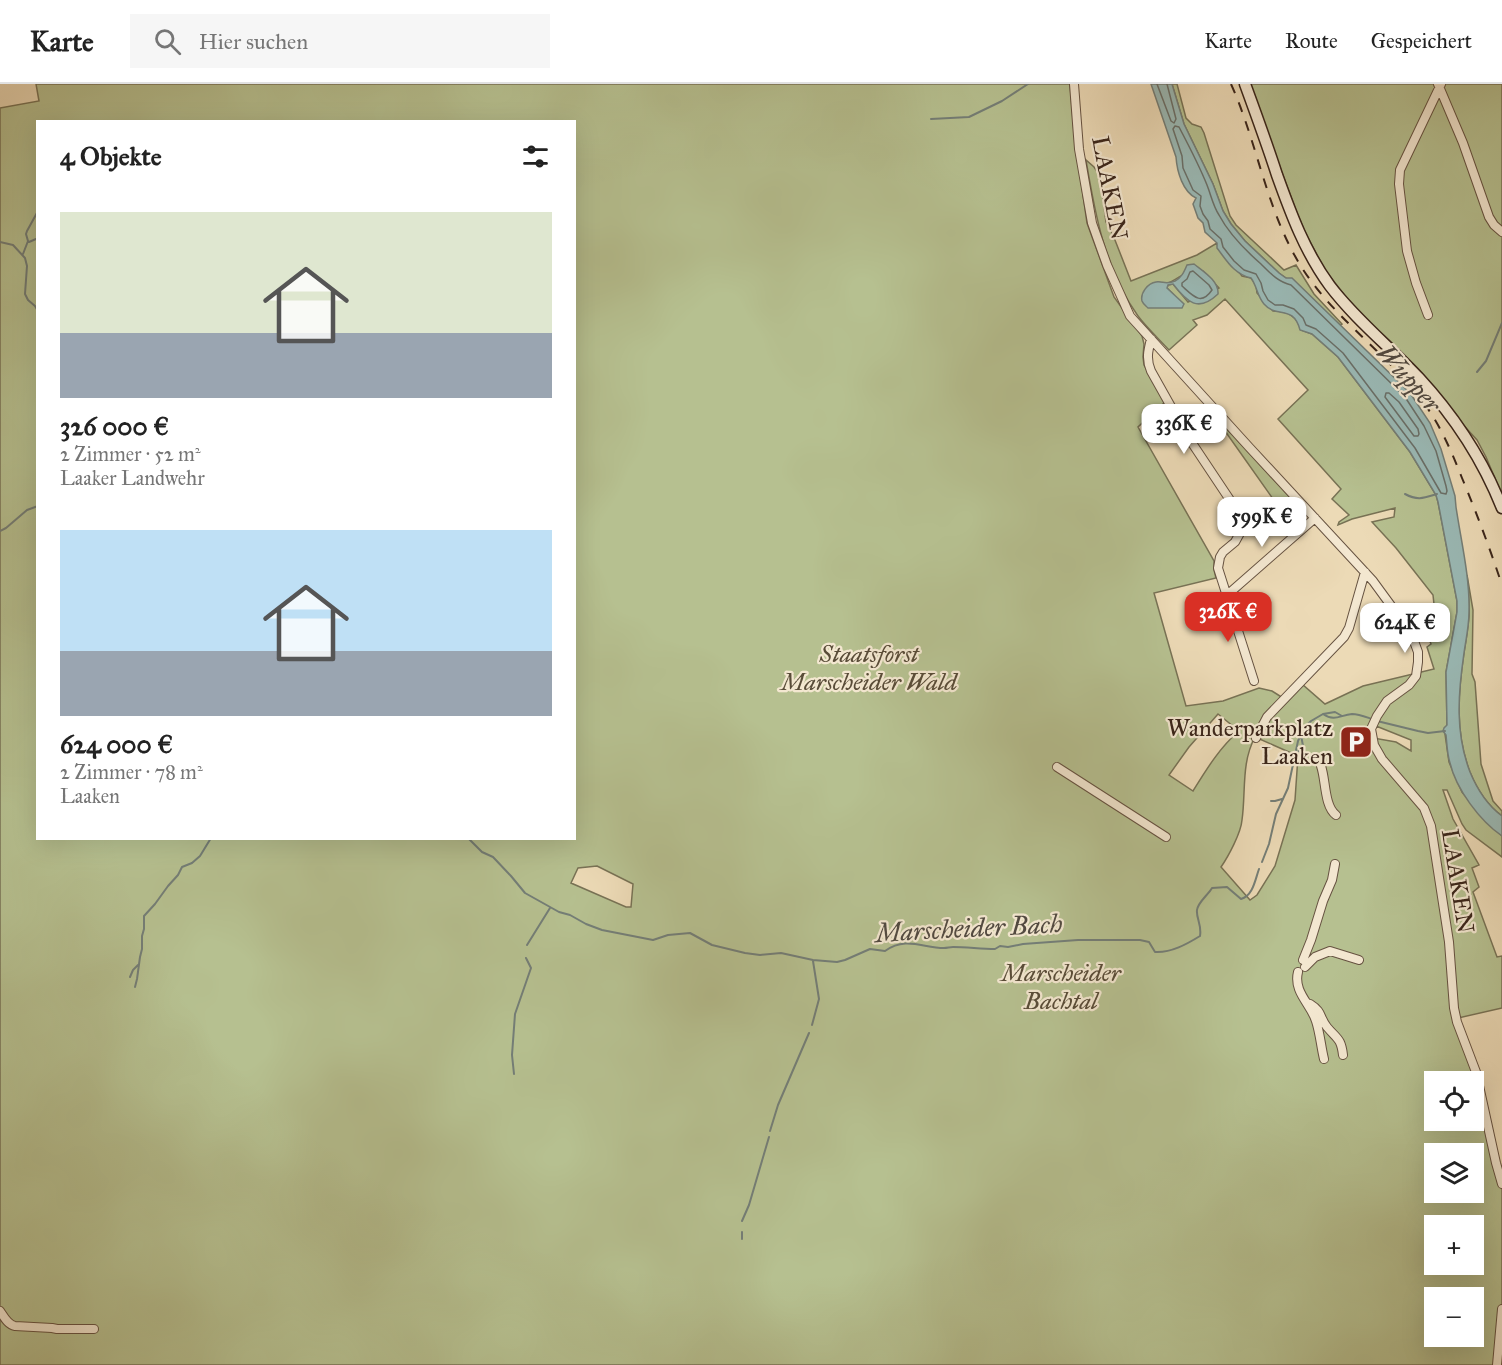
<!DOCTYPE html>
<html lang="de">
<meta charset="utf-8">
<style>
:root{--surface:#fff;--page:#f6f6f6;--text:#222;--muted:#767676;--line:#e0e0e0;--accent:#d93025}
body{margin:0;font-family:"IM FELL Great Primer",serif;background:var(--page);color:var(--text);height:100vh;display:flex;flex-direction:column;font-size:22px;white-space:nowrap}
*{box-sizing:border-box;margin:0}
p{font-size:20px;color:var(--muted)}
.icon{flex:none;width:33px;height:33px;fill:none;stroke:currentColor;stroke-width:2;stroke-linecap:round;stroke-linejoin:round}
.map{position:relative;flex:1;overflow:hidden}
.sheet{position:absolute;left:36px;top:36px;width:540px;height:720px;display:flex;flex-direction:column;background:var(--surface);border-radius:0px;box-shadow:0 6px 24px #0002}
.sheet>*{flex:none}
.fabs{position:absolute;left:1424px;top:987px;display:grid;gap:12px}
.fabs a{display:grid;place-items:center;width:60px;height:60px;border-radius:0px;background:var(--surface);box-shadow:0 6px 24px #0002;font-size:30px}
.price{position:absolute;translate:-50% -51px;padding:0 14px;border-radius:12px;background:#fff;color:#222;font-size:20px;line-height:39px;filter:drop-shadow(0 2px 3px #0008)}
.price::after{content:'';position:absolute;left:50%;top:36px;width:18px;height:14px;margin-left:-9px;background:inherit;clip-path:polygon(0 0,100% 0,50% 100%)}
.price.current{background:var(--accent);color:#fff}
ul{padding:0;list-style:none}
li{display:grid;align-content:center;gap:12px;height:318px;padding:0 24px}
li span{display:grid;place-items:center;height:186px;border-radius:0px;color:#555}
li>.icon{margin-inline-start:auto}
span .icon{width:108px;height:108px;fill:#fffc;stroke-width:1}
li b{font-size:26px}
h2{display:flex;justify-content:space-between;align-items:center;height:72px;padding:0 24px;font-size:26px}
header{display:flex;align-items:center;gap:36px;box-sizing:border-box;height:84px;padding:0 30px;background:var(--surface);border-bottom:2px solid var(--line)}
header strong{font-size:28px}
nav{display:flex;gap:33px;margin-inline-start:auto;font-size:21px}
.search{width:420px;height:54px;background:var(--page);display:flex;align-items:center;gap:15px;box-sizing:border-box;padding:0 21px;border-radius:0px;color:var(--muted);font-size:22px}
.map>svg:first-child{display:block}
</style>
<header>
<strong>Karte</strong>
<div class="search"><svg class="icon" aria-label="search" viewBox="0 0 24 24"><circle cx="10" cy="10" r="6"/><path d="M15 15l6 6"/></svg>Hier suchen</div>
<nav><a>Karte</a><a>Route</a><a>Gespeichert</a></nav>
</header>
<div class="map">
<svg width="1502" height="1281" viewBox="0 0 1502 1281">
<rect width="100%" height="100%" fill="#ecdab6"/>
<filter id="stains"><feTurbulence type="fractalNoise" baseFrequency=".00333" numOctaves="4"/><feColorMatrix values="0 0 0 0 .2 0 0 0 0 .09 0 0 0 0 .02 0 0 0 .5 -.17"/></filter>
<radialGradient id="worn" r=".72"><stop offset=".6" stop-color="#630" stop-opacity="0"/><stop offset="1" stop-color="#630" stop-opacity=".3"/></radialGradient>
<!-- green -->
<path fill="#b6c090" stroke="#787255" stroke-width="1.5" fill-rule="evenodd" d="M36,0H1070L1074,48L1087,139L1114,213L1142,252L1144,260L1143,273L1144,281L1165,318L1138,343L1214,477V486L1216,494L1154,509L1186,622L1223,617L1259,604L1272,607L1283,614L1303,601L1325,620L1363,602L1434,585L1427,563L1431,560L1426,547L1416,551L1414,546L1435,530L1433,511L1396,464L1372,438L1394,433L1395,424L1352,435L1338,441L1339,438L1349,431L1332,415L1341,405L1278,335L1308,306L1225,215L1207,231L1193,236L1197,241L1169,266C1159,255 1147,244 1138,232C1105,186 1095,130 1086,76L1094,83L1100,92L1106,138L1113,151L1131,197L1197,171L1217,159L1242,192L1251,194L1256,201L1257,209L1273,227C1288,227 1297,232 1301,246L1312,250L1338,273L1410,368L1436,411L1438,418L1457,517V528L1446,588L1447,641L1445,650L1449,678L1462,708L1489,740L1502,752V773L1466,746L1462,740L1447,706H1443L1453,735L1479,781L1472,784L1479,803L1473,808L1497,873L1502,872V924L1458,934L1502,1100V1281H0V24L39,17ZM38,38H574V754H38ZM1203,187L1219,204L1188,218L1173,200L1168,201L1167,204L1174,211L1157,198C1172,202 1172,195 1184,191C1190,189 1197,188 1203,187ZM1218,630L1239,647C1220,663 1206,686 1193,707L1169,691L1189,663ZM1376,642L1411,656V667L1396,658L1373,654ZM1255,653L1298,672L1295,716L1275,782L1257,811L1250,816L1221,783C1228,773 1241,749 1242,736C1246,708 1241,679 1255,653ZM597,782L633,800L631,823H626L571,799L578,784ZM1434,998H1473V1036H1434ZM1434,1070H1473V1108H1434ZM1434,1142H1473V1180H1434ZM1434,1214H1473V1252H1434Z
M1172,0H1177L1186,34L1192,40L1201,43L1204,49L1230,132L1236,141L1284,186L1296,181L1314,210L1342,240L1340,241L1286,194L1279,189L1245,157L1231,140L1223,127L1213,100L1184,40Z
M1249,0H1502V411L1486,373L1477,356L1346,213L1325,186L1305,148L1297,129Z
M1213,330L1304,428L1305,434L1300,441L1293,439L1297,434L1285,420L1280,424L1278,422Z
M1467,491L1473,526L1472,590L1475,598L1481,680L1493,717L1502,727V732C1487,721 1477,705 1470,688C1455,649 1458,610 1464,569C1466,557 1468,545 1469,533C1470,519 1468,505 1467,491Z"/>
<!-- water -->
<path fill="#9ab9b5" stroke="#747e77" stroke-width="1.5" d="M1151,0H1172L1184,40L1213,100L1223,127L1231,140L1245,157L1279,189L1286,194H1292L1410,309L1430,339L1441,365L1455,412L1456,423C1461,457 1470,493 1469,528C1469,542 1466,555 1464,569C1458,610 1455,649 1470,688C1477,705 1487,721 1502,732V752C1480,737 1456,705 1450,679C1447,670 1447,660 1446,651L1443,647L1444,644L1447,641L1446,588L1457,528V517L1438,418L1436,411L1410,368L1338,273L1312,250L1300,246C1293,220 1277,235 1264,220C1257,212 1257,202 1251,194C1234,190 1227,177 1217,164V159L1205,148L1203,139L1198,134L1193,120L1196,114C1183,108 1177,88 1176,73Z
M1194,180C1204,188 1219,197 1218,210C1198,229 1187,218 1173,200L1168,201L1167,204L1184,220L1182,224H1148C1146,222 1143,220 1142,217C1140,209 1148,199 1156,198C1163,197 1166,201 1175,197C1182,193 1184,188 1187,181Z"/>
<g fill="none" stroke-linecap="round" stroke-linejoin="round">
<!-- shore -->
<path stroke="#6a6f68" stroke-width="1.5" d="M1157,0L1171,37L1174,39L1176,35L1167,0
M1175,42L1179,43C1189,62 1199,81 1207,101C1211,111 1213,122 1219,131C1229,150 1245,166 1261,180C1270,189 1278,198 1291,201L1405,313L1424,342L1436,367L1446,402L1447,407L1446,410L1441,409L1415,364L1343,269L1316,245L1306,241L1303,234L1294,225L1283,221H1275L1268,216L1263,207L1261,199L1256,190L1244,186L1234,177L1223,163L1221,155L1210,145L1208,137L1203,130L1200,122L1201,112L1193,106L1183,84L1182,72L1173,45Z
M1193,187L1209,201L1212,206C1201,222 1193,212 1182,202V199L1187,195L1190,188Z
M1386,309H1389L1399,318L1418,345L1419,350L1418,352H1414L1385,313Z"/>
<!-- stream -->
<path stroke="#747e77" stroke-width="2" d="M931,35L969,33L1002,17L1028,0
M28,157L29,158L36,155
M0,158L13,161L25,174L27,182L25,210L28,216L35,222L38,227
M23,170L28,157L26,150L27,147L38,127
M1477,288L1486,277L1502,239
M1405,410C1418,417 1424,414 1437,410
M0,447L6,444L27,426L38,422
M1323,630L1335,628L1342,632
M1377,637L1418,647L1428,649L1445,647
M1297,669L1303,662L1301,651
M1271,717H1275L1282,715
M468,754L482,768L493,773L511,792L525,809L559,828L570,831L586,840L602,846L653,856L668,851L690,849L712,861L745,869L760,871L781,869L813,876L837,878L845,876L870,865L885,867C906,852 923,864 944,864C947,864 950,863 953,863C967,863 981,865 995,865L1000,862L1008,863L1023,860L1078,856H1140L1149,858L1155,868C1171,869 1187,860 1200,852C1202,841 1196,834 1197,826C1198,818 1208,811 1212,804L1227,803L1241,815C1253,812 1255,796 1259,785
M1262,778L1269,760L1276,730L1288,704L1298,657L1304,644L1311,637L1323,630C1335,638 1340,631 1352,630C1359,630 1366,633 1372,635
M527,861L550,824
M130,893L133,886L138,881
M135,903L137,895L140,873L142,865V852L144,845V832L155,820L168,802L178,791L182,783L192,779L200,772L211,754
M812,941L819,915L813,877
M514,990L512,971L515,930L531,884L526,874
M770,1047L778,1021L809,949
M742,1137L749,1121L769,1053
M742,1155V1148"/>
<defs>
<path id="street" d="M1074,0L1079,65L1092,139L1107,181L1130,232L1249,363L1373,497L1411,549L1418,568V578L1416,592L1409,601L1387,617L1377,632L1371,645L1374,661L1382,675L1424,724L1431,742L1449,858L1454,924L1457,938L1476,988L1496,1079L1502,1100
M1438,0L1463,59L1489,133L1494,141L1502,148
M1428,231L1416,199L1407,167L1399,100L1400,86L1441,0
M1151,255C1148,267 1146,275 1151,287L1188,353L1232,419L1236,429L1239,437L1240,449L1235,458L1223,468L1220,473L1218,484L1254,597
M1226,512L1315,434
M1256,654L1267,633L1344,553L1349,544L1365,488
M1321,682C1326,696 1324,722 1336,731
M1057,683L1166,753
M1303,876L1311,856L1323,817L1332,796L1335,780
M1305,883L1315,873L1330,867L1359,876
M1298,888C1293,908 1311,920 1316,937C1320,949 1321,963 1324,975
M1310,920C1323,928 1319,933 1327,943C1337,955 1341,954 1343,971
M0,1227C4,1233 8,1241 15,1242L52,1244L57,1245H94
M1497,1281L1502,1225"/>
<path id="secondary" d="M1245,0C1256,30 1267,60 1277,91C1291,130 1305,168 1330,202C1356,236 1390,263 1419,294C1454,332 1483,376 1502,424"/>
</defs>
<!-- street casing -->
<use href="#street" stroke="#665241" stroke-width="10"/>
<!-- secondary casing -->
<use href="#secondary" stroke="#3a251a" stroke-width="13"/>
<!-- street -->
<use href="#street" stroke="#f3e7d0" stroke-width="8"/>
<!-- secondary -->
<use href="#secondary" stroke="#f3e7d0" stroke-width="10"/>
<!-- rail -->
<path stroke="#3a251a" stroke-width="2" stroke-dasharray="10 10" stroke-linecap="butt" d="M1231,0C1257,58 1266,124 1299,179C1330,231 1383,266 1420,314C1439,338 1451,366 1462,394C1477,430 1490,465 1502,501"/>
</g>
<!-- icons -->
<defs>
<symbol id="parking-square" viewBox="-11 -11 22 22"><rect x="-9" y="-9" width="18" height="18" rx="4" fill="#8f2418" stroke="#f3e7d0"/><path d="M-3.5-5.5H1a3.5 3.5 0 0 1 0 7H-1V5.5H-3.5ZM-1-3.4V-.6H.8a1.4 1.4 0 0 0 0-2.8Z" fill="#fff"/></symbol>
</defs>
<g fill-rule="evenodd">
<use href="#parking-square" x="1337" y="639" width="38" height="38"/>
</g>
<g text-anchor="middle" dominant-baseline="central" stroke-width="4.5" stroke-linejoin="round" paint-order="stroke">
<!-- street labels -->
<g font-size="24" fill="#3a251a" stroke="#f3e7d0">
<text transform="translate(1110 104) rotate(79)">LAAKEN</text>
<text transform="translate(1458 797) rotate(81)">LAAKEN</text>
</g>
<!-- park labels -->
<g font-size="24" font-style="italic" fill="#594c38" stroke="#f3e7d0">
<text x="869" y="570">Staatsforst<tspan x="869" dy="28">Marscheider Wald</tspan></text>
<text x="1061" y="889">Marscheider<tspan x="1061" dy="28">Bachtal</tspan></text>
</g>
<!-- poi labels -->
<g font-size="24" fill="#3a251a" stroke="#f3e7d0" text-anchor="end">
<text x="1333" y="644">Wanderparkplatz<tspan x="1333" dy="28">Laaken</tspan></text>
</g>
<!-- water labels -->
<g font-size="26" font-style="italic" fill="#524a41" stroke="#f3e7d0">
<text transform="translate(1409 294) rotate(48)">Wupper</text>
<text transform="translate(969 844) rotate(-3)">Marscheider Bach</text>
</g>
</g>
<rect width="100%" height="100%" filter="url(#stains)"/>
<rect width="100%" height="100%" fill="url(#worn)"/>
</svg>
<div class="fabs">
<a><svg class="icon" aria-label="locate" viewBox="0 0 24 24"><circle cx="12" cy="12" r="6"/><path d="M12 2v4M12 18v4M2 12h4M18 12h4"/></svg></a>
<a><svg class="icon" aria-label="layers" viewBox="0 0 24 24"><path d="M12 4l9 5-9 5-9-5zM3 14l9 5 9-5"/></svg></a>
<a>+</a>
<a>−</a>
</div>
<b class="price" style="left:1184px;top:371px">336K €</b>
<b class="price" style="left:1262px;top:464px">599K €</b>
<b class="price current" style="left:1228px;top:559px">326K €</b>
<b class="price" style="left:1405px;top:570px">624K €</b>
<section class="sheet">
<h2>4 Objekte<svg class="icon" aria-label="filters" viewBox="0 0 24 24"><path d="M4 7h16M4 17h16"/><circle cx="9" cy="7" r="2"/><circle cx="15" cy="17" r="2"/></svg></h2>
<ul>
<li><span style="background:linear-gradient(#dfe7d0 65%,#9aa5b1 0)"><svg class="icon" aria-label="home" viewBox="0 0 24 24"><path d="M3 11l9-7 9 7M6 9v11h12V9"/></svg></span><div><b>326 000 €</b><p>2 Zimmer · 52 m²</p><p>Laaker Landwehr</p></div></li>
<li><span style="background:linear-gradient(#bfe0f5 65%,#9aa5b1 0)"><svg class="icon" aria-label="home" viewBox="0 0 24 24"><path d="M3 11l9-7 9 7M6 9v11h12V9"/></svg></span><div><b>624 000 €</b><p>2 Zimmer · 78 m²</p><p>Laaken</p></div></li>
</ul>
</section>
</div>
